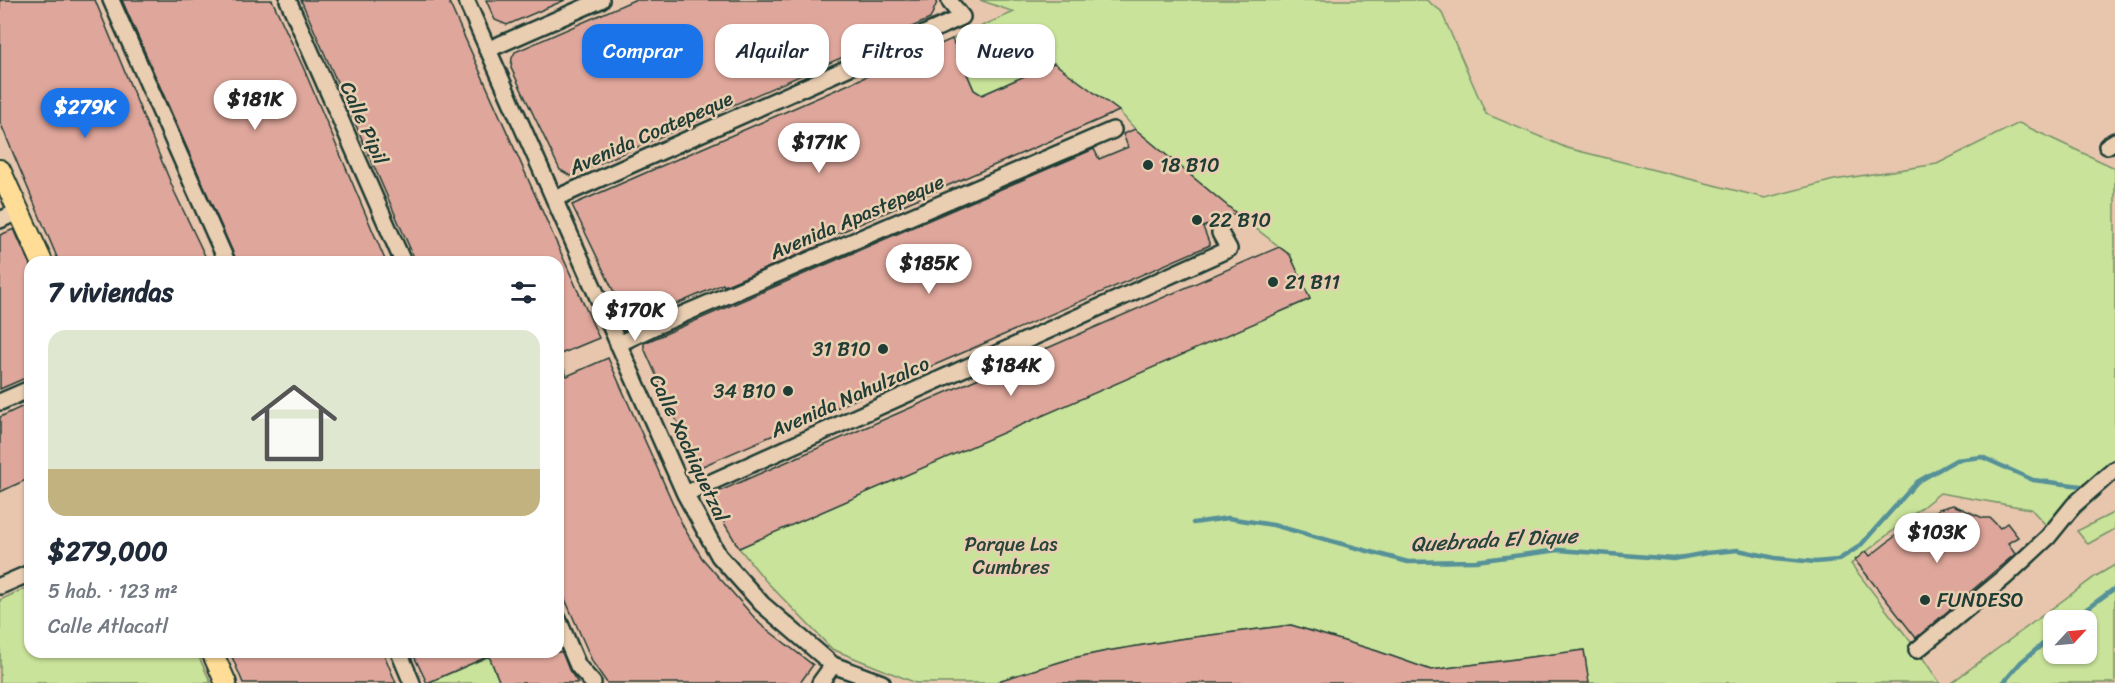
<!DOCTYPE html>
<html lang="es">
<meta charset="utf-8">
<style>
:root{--surface:#fff;--page:#f6f6f7;--text:#1f2937;--muted:#747a83;--line:#e0e1e3;--accent:#1a73e8}
body{margin:0;font-family:Sriracha,sans-serif;background:var(--page);color:var(--text);height:100vh;display:flex;flex-direction:column;font-size:22px;white-space:nowrap}
*{box-sizing:border-box;margin:0}
p{font-size:20px;color:var(--muted)}
.icon{flex:none;width:33px;height:33px;fill:none;stroke:currentColor;stroke-width:2;stroke-linecap:round;stroke-linejoin:round}
.map{position:relative;flex:1;overflow:hidden}
.drawer{position:absolute;left:24px;top:256px;width:540px;height:402px;display:flex;flex-direction:column;background:var(--surface);border-radius:18px;box-shadow:0 2px 4px #0004}
.drawer>*{flex:none}
.top-card{position:absolute;left:582px;top:24px;width:570px;height:54px;display:flex;gap:12px}
.needle{width:39px;rotate:64deg}
.buttons{position:absolute;left:2043px;top:610px;display:grid;gap:12px}
.buttons a{display:grid;place-items:center;width:54px;height:54px;border-radius:12px;background:var(--surface);box-shadow:0 2px 4px #0004;font-size:30px}
.price{position:absolute;translate:-50% -51px;padding:0 14px;border-radius:21px;background:#fff;color:#222;font-size:20px;line-height:39px;filter:drop-shadow(0 2px 3px #0008)}
.price::after{content:'';position:absolute;left:50%;top:36px;width:18px;height:14px;margin-left:-9px;background:inherit;clip-path:polygon(0 0,100% 0,50% 100%)}
.price.on{background:var(--accent);color:#fff}
ul{padding:0;list-style:none}
li{display:grid;align-content:center;gap:12px;height:318px;padding:0 24px}
li+li{border-top:2px solid var(--line)}
li span{display:grid;place-items:center;height:186px;border-radius:18px;color:#555}
li>.icon{margin-inline-start:auto}
span .icon{width:108px;height:108px;fill:#fffc;stroke-width:1}
li b{font-size:26px}
h2{display:flex;justify-content:space-between;align-items:center;height:72px;padding:0 24px;font-size:26px}
.tag{padding:0 21px;border-radius:18px;background:var(--surface);box-shadow:0 2px 4px #0004;font-size:21px;line-height:54px}
.tag.on{background:var(--accent);color:#fff}
.map>svg:first-child{display:block}
</style>
<div class="map">
<svg width="2115" height="683" viewBox="0 0 2115 683">
<rect width="100%" height="100%" fill="#e7c6ad"/>
<filter id="ink" filterUnits="userSpaceOnUse"><feTurbulence type="fractalNoise" baseFrequency=".0167" numOctaves="2"/><feDisplacementMap in="SourceGraphic" scale="12" xChannelSelector="R" yChannelSelector="G"/><feConvolveMatrix kernelMatrix="1 2 1 2 8 2 1 2 1" color-interpolation-filters="sRGB"/></filter>
<g filter="url(#ink)">
<!-- green -->
<path fill="#c9e39a" stroke="#749067" stroke-width="1.5" fill-rule="evenodd" d="M980,0H1426L1441,11L1486,114L1567,148L1765,198L1834,180L1937,164L2019,123L2115,168V480L2056,536L2031,509L1940,493L1851,564L1917,650L1940,683H1589L1584,650L1431,670L1377,651L1291,625L1179,639L1107,651L1073,658L992,683H916L832,649L765,580L739,548L1310,299L1290,255L1236,213L1135,129L1119,111L1054,63L977,97L952,39L1014,12Z
M2115,512V529L2088,544L2077,531Z
M2115,565V683H1951L2096,576ZM2054,621H2086V654H2054Z
M30,586V652L197,653L211,683H0V600Z
M489,656L500,683H428Z"/>
<g fill="none" stroke-linecap="round" stroke-linejoin="round">
<!-- stream -->
<path stroke="#579198" stroke-width="4.5" d="M1193,523L1228,518L1273,525L1408,562L1476,561L1559,550L1674,559L1706,553L1738,550L1775,558L1815,562L1838,560L1860,546L1917,482L1956,460L1982,457L2033,480L2081,486
M2070,621L2115,588
M2003,683L2021,662L2054,635"/>
</g>
<!-- building -->
<path fill="#dfa69b" stroke="#1f3d34" stroke-width="1.5" d="M0,0H95L175,193L208,262H59L0,122Z
M122,0H272L303,67L386,262H237Z
M301,0H448L599,338L558,355L567,376L608,358L684,528L702,558L760,624L813,665L800,683H607L593,663L558,583V262H416Z
M486,0H565L507,25L495,20Z
M634,0H938L930,19L571,176L560,170L511,68L512,58L515,52Z
M952,39L974,90L982,95L1054,63L1119,111L848,229L817,243L819,246L724,286L723,284L635,322L626,317L572,205Z
M1135,129L1236,213L1203,227L1210,245L698,468L644,348V343L1094,149L1099,159L1128,147L1123,134Z
M14,229L30,265V376L0,389V235Z
M1279,247L1290,255L1310,299L739,548L711,501L713,494Z
M30,403V478L0,492V417Z
M1953,505L1983,518H1990L2000,528L2007,523L2018,537L2008,543L2015,554L1916,638L1855,560L1866,551L1870,556L1908,526L1912,531L1939,509Z
M1291,625L1377,651L1431,670L1584,650L1589,683H1002L1001,680L1073,658L1107,651L1179,639Z
M230,652H383L396,683H243Z
M412,652H562L569,670L578,683H500L489,656L427,683Z"/>
<g fill="none" stroke-linecap="round" stroke-linejoin="round">
<defs>
<path id="minor" d="M111,0L227,262
M288,0L403,262
M466,0L685,494L719,556L762,604L833,665L882,683
M487,50L601,0
M2107,146L2115,141
M554,199L962,17L950,2
M0,220L19,211
M618,344L658,325L1113,130
M0,402L30,389
M685,494L1229,249L1220,233
M0,586L30,573
M558,619L578,666L593,683
M1917,650L2005,577L2048,537L2074,505L2115,469
M399,652L412,683
M820,683L833,665"/>
<path id="major" d="M0,170L42,262
M212,652L226,683"/>
</defs>
<!-- minor casing -->
<use href="#minor" stroke="#1f3d34" stroke-width="20"/>
<!-- major casing -->
<use href="#major" stroke="#1f3d34" stroke-width="24"/>
<!-- minor -->
<use href="#minor" stroke="#e9ceb1" stroke-width="15"/>
<!-- major -->
<use href="#major" stroke="#ffdd96" stroke-width="20"/>
</g>
</g>
<!-- markers -->
<g fill="#1f3d34" stroke="#e9ceb1" stroke-width="2">
<circle cx="1148" cy="165" r="6"/>
<circle cx="1197" cy="220" r="6"/>
<circle cx="1273" cy="282" r="6"/>
<circle cx="883" cy="349" r="6"/>
<circle cx="788" cy="391" r="6"/>
<circle cx="1925" cy="600" r="6"/>
</g>
<g text-anchor="middle" dominant-baseline="central" stroke-width="5" stroke-linejoin="round" paint-order="stroke">
<!-- street labels -->
<g font-size="20" fill="#1f3d34" stroke="#e9ceb1">
<text transform="translate(364 123) rotate(66)">Calle Pipil</text>
<text transform="translate(651 133) rotate(-24)">Avenida Coatepeque</text>
<text transform="translate(857 217) rotate(-23)">Avenida Apastepeque</text>
<text transform="translate(850 397) rotate(-24)">Avenida Nahulzalco</text>
<text transform="translate(689 448) rotate(65)">Calle Xochiquetzal</text>
</g>
<!-- poi labels -->
<g font-size="20" fill="#1f3d34" stroke="#e9ceb1" text-anchor="start">
<text x="1160" y="165">18 B10</text>
<text x="1209" y="220">22 B10</text>
<text x="1285" y="282">21 B11</text>
<text x="871" y="349" text-anchor="end">31 B10</text>
<text x="776" y="391" text-anchor="end">34 B10</text>
<text x="1937" y="600">FUNDESO</text>
</g>
<!-- park labels -->
<g font-size="20" fill="#284539" stroke="#e9ceb1">
<text x="1011" y="544">Parque Las<tspan x="1011" dy="23">Cumbres</tspan></text>
</g>
<!-- water labels -->
<g font-size="21" font-style="italic" fill="#24443c" stroke="#e9ceb1">
<text transform="translate(1494 540) rotate(-3)">Quebrada El Dique</text>
</g>
</g>
</svg>
<div class="buttons">
<a><svg class="needle" viewBox="-14 -14 28 28"><path d="M0-13l5 13h-10z" fill="#e53935"/><path d="M0 13l5-13h-10z" fill="#747a83"/></svg></a>
</div>
<b class="price" style="left:255px;top:131px">$181K</b>
<b class="price on" style="left:85px;top:139px">$279K</b>
<b class="price" style="left:819px;top:174px">$171K</b>
<b class="price" style="left:929px;top:295px">$185K</b>
<b class="price" style="left:635px;top:342px">$170K</b>
<b class="price" style="left:1011px;top:397px">$184K</b>
<b class="price" style="left:1937px;top:564px">$103K</b>
<div class="top-card">
<a class="tag on">Comprar</a>
<a class="tag">Alquilar</a>
<a class="tag">Filtros</a>
<a class="tag">Nuevo</a>
</div>
<section class="drawer">
<h2>7 viviendas<svg class="icon" aria-label="filters" viewBox="0 0 24 24"><path d="M4 7h16M4 17h16"/><circle cx="9" cy="7" r="2"/><circle cx="15" cy="17" r="2"/></svg></h2>
<ul>
<li><span style="background:linear-gradient(#dfe7d0 75%,#c2b280 0)"><svg class="icon" aria-label="home" viewBox="0 0 24 24"><path d="M3 11l9-7 9 7M6 9v11h12V9"/></svg></span><div><b>$279,000</b><p>5 hab. · 123 m²</p><p>Calle Atlacatl</p></div></li>
</ul>
</section>
</div>
